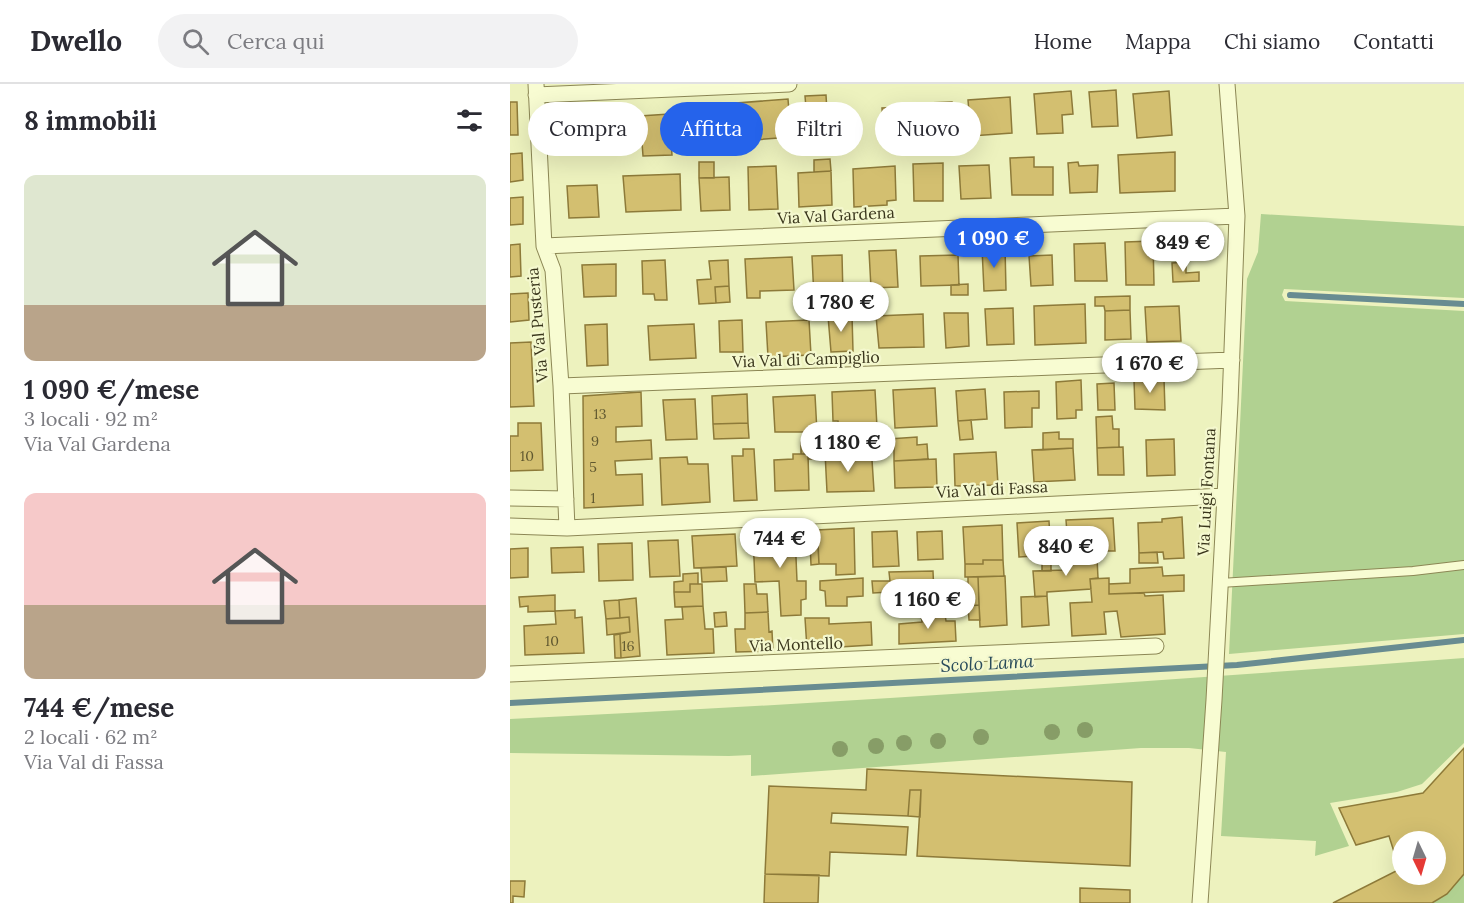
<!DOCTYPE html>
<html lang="it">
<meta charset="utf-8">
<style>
:root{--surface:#fff;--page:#f2f2f3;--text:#2b2b33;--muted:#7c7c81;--line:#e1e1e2;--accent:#2563eb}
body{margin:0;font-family:Lora,serif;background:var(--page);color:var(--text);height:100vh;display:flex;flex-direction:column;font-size:22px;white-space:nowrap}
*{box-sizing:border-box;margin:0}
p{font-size:20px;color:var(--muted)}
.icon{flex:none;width:33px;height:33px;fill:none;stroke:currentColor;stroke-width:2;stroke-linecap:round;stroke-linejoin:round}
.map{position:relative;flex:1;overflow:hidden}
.panel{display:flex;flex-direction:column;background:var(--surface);width:510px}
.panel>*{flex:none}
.banner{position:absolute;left:18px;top:18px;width:570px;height:54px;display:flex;gap:12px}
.needle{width:39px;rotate:175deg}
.tools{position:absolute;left:882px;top:747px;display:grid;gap:12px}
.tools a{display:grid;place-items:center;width:54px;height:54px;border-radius:50%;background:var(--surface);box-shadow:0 6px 24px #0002;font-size:30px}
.price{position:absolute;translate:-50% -51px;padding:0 14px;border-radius:21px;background:#fff;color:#222;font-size:20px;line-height:39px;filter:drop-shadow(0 2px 3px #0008)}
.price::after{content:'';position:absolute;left:50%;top:36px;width:18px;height:14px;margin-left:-9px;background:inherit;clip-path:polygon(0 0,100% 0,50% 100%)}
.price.current{background:var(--accent);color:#fff}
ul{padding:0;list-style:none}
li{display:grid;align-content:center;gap:12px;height:318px;padding:0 24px}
li span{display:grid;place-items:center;height:186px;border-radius:12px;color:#555}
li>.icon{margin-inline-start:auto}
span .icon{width:108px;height:108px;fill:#fffc;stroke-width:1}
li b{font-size:26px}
h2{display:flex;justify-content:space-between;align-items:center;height:72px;padding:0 24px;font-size:26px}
.pill{padding:0 21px;border-radius:27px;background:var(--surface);box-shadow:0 6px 24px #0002;font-size:21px;line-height:54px}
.pill.current{background:var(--accent);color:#fff}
header{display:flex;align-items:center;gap:36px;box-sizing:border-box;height:84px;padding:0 30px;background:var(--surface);border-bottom:2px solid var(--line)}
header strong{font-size:28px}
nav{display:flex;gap:33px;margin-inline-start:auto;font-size:21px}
.search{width:420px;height:54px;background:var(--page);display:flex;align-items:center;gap:15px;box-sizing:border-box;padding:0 21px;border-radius:33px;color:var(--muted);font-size:22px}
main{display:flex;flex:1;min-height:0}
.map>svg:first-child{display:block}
</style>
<header>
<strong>Dwello</strong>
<div class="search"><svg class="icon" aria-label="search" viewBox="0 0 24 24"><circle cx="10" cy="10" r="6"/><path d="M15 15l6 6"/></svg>Cerca qui</div>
<nav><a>Home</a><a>Mappa</a><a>Chi siamo</a><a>Contatti</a></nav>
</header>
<main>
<section class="panel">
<h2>8 immobili<svg class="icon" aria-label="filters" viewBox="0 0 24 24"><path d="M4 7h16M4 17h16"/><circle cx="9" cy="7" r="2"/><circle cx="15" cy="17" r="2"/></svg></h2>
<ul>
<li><span style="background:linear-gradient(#dfe7d0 70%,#b9a48a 0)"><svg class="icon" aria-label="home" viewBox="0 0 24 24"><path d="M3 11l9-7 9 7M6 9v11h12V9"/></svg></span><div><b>1 090 €/mese</b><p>3 locali · 92 m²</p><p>Via Val Gardena</p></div></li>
<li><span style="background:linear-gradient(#f6c9c9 60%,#b9a48a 0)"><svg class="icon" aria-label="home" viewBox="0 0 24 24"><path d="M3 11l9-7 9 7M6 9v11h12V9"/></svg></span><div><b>744 €/mese</b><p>2 locali · 62 m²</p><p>Via Val di Fassa</p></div></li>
</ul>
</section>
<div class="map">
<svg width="954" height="819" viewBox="0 0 954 819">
<rect width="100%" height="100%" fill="#edf2be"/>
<!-- green -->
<path fill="#b1d191" d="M751,130L954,142V214L774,205L772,211L775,217L954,227V550L719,570L737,195L748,168Z
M954,574V659L912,700L887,708L820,719L839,762L805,772L806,757L711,752L716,668L679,664H631L241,692V671L219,672L0,669V635C318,620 636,598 954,574Z
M954,790V819H922L937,810Z"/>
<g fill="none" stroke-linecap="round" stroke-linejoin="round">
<!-- stream -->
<path stroke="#688c91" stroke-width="6" d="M780,211L954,220
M0,619L727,581L954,556"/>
</g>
<!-- building -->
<path fill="#d3bf70" stroke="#8d7a39" stroke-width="1.5" d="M606,6L608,42L582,43L579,8Z
M561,7L563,30L552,31L553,49L527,50L524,10Z
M659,7L662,51L627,54L623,10Z
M316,11L317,27H320L321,46L298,48L295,12Z
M500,13L502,49L461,52L458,16Z
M278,15L281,53L232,57L233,64L217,65L214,20Z
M0,18H7L8,51H0Z
M442,18L443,46L418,47L417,19Z
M198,23L202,65L180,67L176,25Z
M396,23L398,54L374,56L372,24Z
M114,30L115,67L94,68L92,31Z
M159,30L162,71L133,72L130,32Z
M76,35L78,66L54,67L52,37Z
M665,68V107L610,109L608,71Z
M12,69L13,96L0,98V70Z
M524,73V83H543V111H502L500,74Z
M320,75L321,87L304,88V76Z
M189,78H204V94H189Z
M568,78L569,82L588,81L587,108L560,109L558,79Z
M433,79V117H404L403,80Z
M479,81L481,114L451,115L449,82Z
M266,82L268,125L239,126L238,83Z
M385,82L386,116L377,117V121L344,123L343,85Z
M321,87L322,121L289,123L288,89Z
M170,90L171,126L116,128L113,92Z
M219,93L220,126L191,127L189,94Z
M87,101L89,133L59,134L57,102Z
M13,113V140L0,141V114Z
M643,157L644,201H616L615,158Z
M595,159L597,197H565L564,160Z
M10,160L11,192L0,193V161Z
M495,163L496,206L474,207L472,164Z
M386,166L388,203L361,204L359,167Z
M332,171L333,212L304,214L302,172Z
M448,171L449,201L411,202L410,172Z
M542,171L543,201L521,202L519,172Z
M282,173L284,206L250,207V214H237L235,175Z
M155,176L157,216H145L144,210H133L132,177Z
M218,176L219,202L205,203L206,219L189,220L187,196L201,195L199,177Z
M676,178V189L689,188V197L663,198L662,179Z
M106,180V212L74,213L72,181Z
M458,200V211H441V201Z
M219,202L220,218L206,219L205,203Z
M18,209L19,236L0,238V210Z
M620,212V226L595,227L594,222H585V213Z
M575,220L576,259L525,261L524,222Z
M669,222L671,257L637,258L635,223Z
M503,224L504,260L477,261L475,225Z
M620,226L621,255L595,256V227Z
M434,229H458L459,262L436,264Z
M413,230L414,263L369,264L366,232Z
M342,231L343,267L321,268L318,232Z
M232,236L233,268H210L209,237Z
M299,236L301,271L258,273L256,238Z
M97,240L98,281L77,282L75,241Z
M184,240L186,274L140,276L138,242Z
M21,258L24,322L0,323V259Z
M654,295L655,326L625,325L624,296Z
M571,296L572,326H566V334L547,335L546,298Z
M604,299L605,326H588L587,300Z
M425,304L427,342L385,344L383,306Z
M475,305L477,335L448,337L446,307Z
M365,306L367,343L340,345L341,348L329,349L328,337H323L322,308Z
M529,307V324H522V343L495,344L494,308Z
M131,308L132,342L106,343V358L141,356L142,375L105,377L106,391L132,390L133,421L74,424L73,312Z
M237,310L238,339L203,340L202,312Z
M305,311L307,348H265L263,313Z
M185,315L187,355L156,356L153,316Z
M602,332L603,345H609V363L587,364L586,333Z
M461,336L463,355L450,356L448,337Z
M8,339H31L33,386L0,387V352H8Z
M238,339L239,354L204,355L203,340Z
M549,348V355H563V364L533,366V349Z
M407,353V361L417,360L418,375L384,377V364L380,365L379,355Z
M664,355L665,391L637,392L636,356Z
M307,357L308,375H298V370H291V358Z
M613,363L614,391H588L587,364Z
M563,364L565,396L524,398L522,366Z
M233,365H244L247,416L224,417L222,372H233Z
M342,367V376H362L364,407L317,408L315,368Z
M486,368L488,401L445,402L444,370Z
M283,370H298L299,406L265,407L264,376L283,375Z
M177,373L178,380H198L200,418L152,421L150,374Z
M426,375L427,403L385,404L384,377Z
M672,433L674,474L654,475L653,468L629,469L628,439L652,438V435Z
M603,434L605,467H587V474L559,476L556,436Z
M539,437L541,471L509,473L507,439Z
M492,441L493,476H473V480H455L453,443Z
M344,444L345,490L326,491V480H309L307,446Z
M387,447L389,482L363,483L362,448Z
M432,447L433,475L408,476L407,448Z
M225,450L227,482L184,484L182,452Z
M285,450L287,497H296V515L291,516V531L271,532L269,497L245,498L243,451Z
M168,456L170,492L140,493L138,457Z
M300,458H308L309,480L301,481Z
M122,459L123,496L89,497L88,460Z
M73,463L74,488L42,489L41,464Z
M18,464V493L0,494V465Z
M647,468L648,479H629V469Z
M587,474L588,494L580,495L581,505L537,508V512L525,513L523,487L555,486L554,476Z
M473,476H493L494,492L455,493V480H473Z
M541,478V487H532V479Z
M216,483L217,497L192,498L191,484Z
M652,483L653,492L674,491V507L599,510V500L620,499V485Z
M423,487L424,510H420V530L411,531V499L397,500V507L363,509L362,497H380L379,488Z
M188,489V500H180V508H164V498L173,497V490Z
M495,492L497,541L470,543L468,493Z
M458,493H468L469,521L458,522Z
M353,494V512L337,513V522H316L315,507L310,506V497Z
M599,494V510L634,509L635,512L653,511L655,550L611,553L607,527L594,528L596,550L562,552L560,519L582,518L580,495Z
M458,498V522H450V507H453L452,499Z
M180,500H192L193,522L165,523L164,508H180Z
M234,500H246L247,510H257L258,528L235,529Z
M45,511V527L18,528V522L10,523L9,513Z
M537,512L539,541L512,543L511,513Z
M126,514L130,572L111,574L110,550L120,548L119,533L110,534L109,516Z
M109,516L110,534L96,535L94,517Z
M469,521L470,536H459L458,522Z
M193,522L195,545H203L204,569L157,571L155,536L173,535L172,523Z
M65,526V534L72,533L74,569L15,571L14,542L46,540L45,527Z
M216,528L217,542L205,543L204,529Z
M258,528L259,548L262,547L263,567L226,568L225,545H235V529Z
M435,530L436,537H445L446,557L389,560V540L412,538L411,531Z
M119,533L120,548L97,551L96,535Z
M295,534H319V540L361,538L362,561L297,565Z
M110,550L111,574H105L104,551Z
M954,664V790L937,810L922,819H823L892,784V790H926V758H892V775L886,774L879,752L846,761L829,724L913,709Z
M357,685L622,698L620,782L407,772L411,706H400L398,732L322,729L321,739L398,743L396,771L320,768L319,792L255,790L259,702L356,706Z
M400,706H411L410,733L398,732Z
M255,790L309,791L308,819H254Z
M0,797H15L14,813L3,812V819H0Z
M570,804L620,806V819H570Z"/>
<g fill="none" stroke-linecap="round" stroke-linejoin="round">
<defs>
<path id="lane" d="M710,499L903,487L954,481"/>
<path id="street" d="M26,0L34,162L43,186L51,302L57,444
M26,11L279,0
M34,162L727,132
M51,302L722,276
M0,414L56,415
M0,442L57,444L714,412
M0,590L646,562
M690,819L704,616L720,319L727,132L717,0"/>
</defs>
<!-- lane casing -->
<use href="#lane" stroke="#8c8755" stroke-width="10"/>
<!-- street casing -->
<use href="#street" stroke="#8c8755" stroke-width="17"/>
<!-- lane -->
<use href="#lane" stroke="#f8fcd2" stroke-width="8"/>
<!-- street -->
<use href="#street" stroke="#f8fcd2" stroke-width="15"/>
</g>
<!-- trees -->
<g fill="#879d67">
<circle cx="575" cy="646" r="8"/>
<circle cx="542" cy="648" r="8"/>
<circle cx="471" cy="653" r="8"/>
<circle cx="428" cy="657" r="8"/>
<circle cx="394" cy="659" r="8"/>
<circle cx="366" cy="662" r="8"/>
<circle cx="330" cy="665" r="8"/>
</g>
<g text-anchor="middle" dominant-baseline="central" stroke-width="4.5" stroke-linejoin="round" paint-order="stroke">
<!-- number labels -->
<g font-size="14" fill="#605830">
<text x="90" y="330">13</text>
<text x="85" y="357">9</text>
<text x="17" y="372">10</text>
<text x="83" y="383">5</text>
<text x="83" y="414">1</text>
<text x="42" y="557">10</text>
<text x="118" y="562">16</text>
</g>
<!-- street labels -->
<g font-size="16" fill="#39351b" stroke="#f4f8ce">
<text transform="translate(326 131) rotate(-3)">Via Val Gardena</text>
<text transform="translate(27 241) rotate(-95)">Via Val Pusteria</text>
<text transform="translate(296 275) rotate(-2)">Via Val di Campiglio</text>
<text transform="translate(482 405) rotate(-3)">Via Val di Fassa</text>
<text transform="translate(696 408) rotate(-87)">Via Luigi Fontana</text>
<text transform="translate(286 560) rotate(-2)">Via Montello</text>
</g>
<!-- water labels -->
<g font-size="18" font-style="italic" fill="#294b5b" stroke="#f4f8ce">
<text transform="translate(477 579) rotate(-3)">Scolo Lama</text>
</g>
</g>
</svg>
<div class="tools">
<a><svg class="needle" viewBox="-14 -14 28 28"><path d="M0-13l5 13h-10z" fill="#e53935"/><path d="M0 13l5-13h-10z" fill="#7c7c81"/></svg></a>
</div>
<b class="price current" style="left:484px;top:185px">1 090 €</b>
<b class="price" style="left:673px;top:189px">849 €</b>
<b class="price" style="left:331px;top:249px">1 780 €</b>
<b class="price" style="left:640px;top:310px">1 670 €</b>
<b class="price" style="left:338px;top:389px">1 180 €</b>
<b class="price" style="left:270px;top:485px">744 €</b>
<b class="price" style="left:556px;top:493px">840 €</b>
<b class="price" style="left:418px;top:546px">1 160 €</b>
<div class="banner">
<a class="pill">Compra</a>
<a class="pill current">Affitta</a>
<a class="pill">Filtri</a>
<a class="pill">Nuovo</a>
</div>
</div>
</main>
